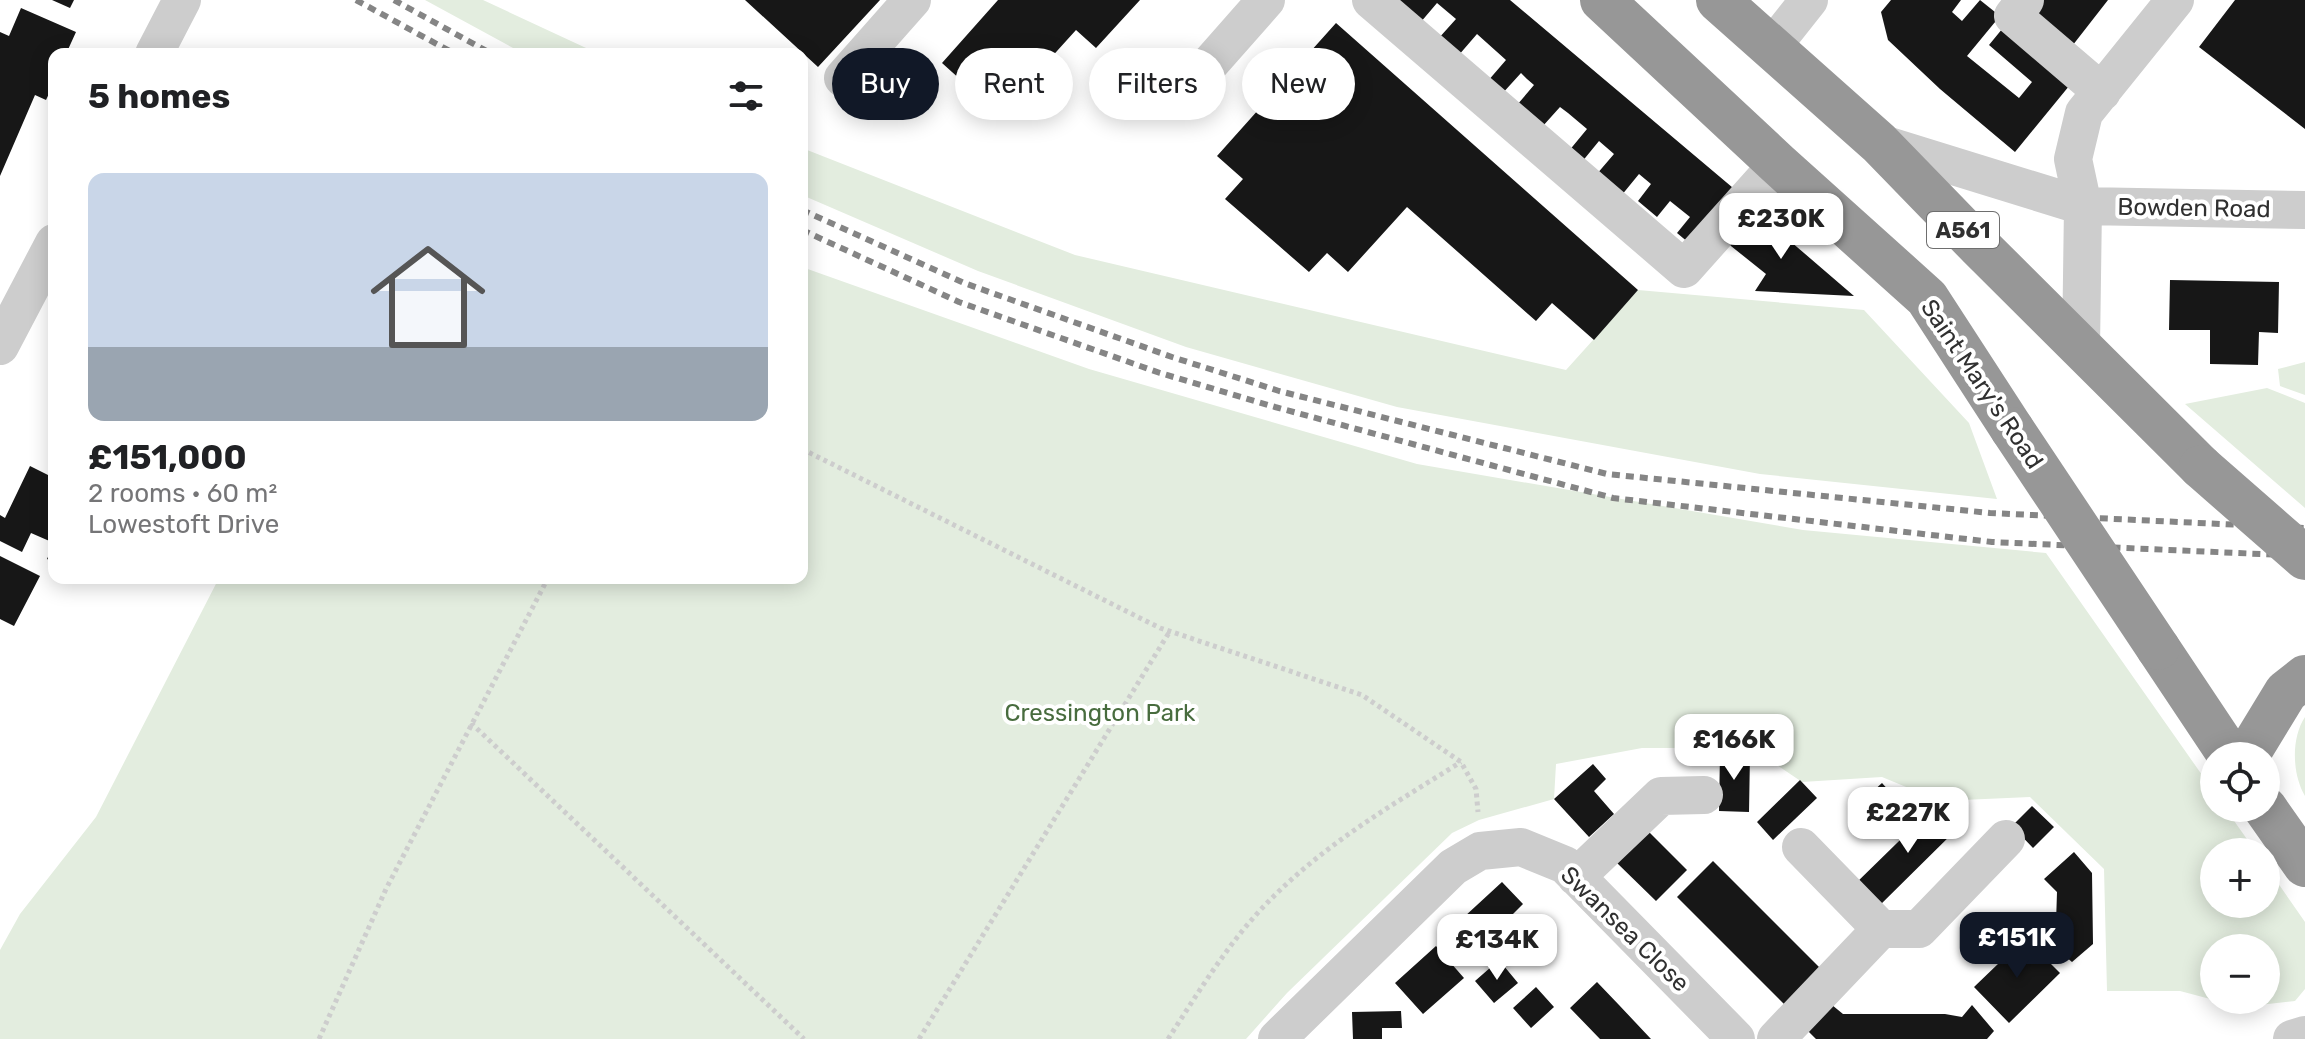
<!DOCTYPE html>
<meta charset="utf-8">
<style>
:root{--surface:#fff;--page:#f2f2f2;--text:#202124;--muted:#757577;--line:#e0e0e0;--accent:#111827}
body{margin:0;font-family:Rubik,sans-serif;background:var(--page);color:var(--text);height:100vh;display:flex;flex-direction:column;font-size:30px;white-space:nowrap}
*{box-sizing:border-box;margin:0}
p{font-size:26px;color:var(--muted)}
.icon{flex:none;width:44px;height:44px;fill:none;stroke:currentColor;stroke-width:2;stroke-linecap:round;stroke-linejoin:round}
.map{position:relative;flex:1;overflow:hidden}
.drawer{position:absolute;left:48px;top:48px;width:760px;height:536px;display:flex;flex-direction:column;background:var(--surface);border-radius:16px;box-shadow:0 4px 20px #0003}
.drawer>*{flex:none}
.hud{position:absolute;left:832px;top:48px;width:760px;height:72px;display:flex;gap:16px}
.controls{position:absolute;left:2200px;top:742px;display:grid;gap:16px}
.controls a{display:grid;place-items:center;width:80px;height:80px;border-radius:50%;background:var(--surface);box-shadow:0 4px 20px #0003;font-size:40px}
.price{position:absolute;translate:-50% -68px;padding:0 18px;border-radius:16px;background:#fff;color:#222;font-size:26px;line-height:52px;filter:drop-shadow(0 2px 4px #0008)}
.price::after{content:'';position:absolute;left:50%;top:48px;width:24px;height:18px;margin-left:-12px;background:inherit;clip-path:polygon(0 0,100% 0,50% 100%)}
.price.active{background:var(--accent);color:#fff}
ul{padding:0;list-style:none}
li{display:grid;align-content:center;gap:16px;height:424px;padding:0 40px}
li+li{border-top:2px solid var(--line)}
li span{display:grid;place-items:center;height:248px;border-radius:16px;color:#555}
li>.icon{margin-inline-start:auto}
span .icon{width:144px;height:144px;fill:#fffc;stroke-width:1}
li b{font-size:34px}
h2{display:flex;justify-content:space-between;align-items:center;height:96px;padding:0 40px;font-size:34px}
.tag{padding:0 28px;border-radius:36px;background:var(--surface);box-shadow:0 4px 20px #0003;font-size:28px;line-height:72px}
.tag.active{background:var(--accent);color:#fff}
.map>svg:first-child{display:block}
</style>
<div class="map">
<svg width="2305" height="1039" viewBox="0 0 2305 1039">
<rect width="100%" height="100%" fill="#fff"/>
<!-- green -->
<path fill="#e3eddf" d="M425,0H483L599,54H524Z
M802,148L1075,255L1566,370L1638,290L1864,310L1969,423L1997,499L1760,474L1397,407L1186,347L978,271L802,195Z
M802,267L1089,369L1417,464L1803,530L2046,553L2214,792V808H2225L2256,852H2214V904H2266V866L2305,922V989L2295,1001L2241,1007L2215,1000H2266V948H2214V1000L2180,991H2107L2104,869L2030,797L1940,801L1882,777L1802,782L1752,748H1642L1556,764L1554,799L1479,820L1452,833L1287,993L1246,1039H0V950L20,914L96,817L219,578H802Z
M2305,362V395L2280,386L2278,369Z
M2267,388L2305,403V508L2185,404Z
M2305,717V796C2292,774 2291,738 2305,717Z"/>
<!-- building -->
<path fill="#171717" d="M52,0H74L70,8Z
M745,0H880L818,67Z
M998,0H1140L1096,48L1076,30L1019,93L992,68L972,90L942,63Z
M1393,0H1510L1739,193L1695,248L1677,233L1690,217L1670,201L1657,217L1638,201L1651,184L1639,174L1621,196L1596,175L1614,154L1599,141L1581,163L1568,152L1587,129L1568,113L1560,107L1542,127L1517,105L1534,85L1527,79L1521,73L1501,95L1487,82L1506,60L1477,34L1458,56L1438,39L1456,19L1437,3L1420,23Z
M1891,0H1961L1952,12L1962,21L1980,0L2000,16L1967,56L2019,98L2032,82L1989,45L2007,23L2074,80L2015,152L1940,89L1888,40L1881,12Z
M2042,0H2108L2069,50L2028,17Z
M2235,0H2305V129L2199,47Z
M21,8L76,32L66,54H54V83L46,100L35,95L0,176V32L9,36Z
M1336,23L1638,290L1594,340L1552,303L1536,321L1407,207L1348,272L1327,253L1309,272L1225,199L1243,179L1217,156Z
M1754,210L1854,296L1755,291L1766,274L1726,242Z
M2170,280L2279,282L2278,333L2259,332L2258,365L2210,364V330H2169Z
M30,466L54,478V543L31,533L22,552L0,541V515L5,518Z
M54,544V562L47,559Z
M0,556L40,576L14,626L0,619Z
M1720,753L1750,754L1749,812L1719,811Z
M1593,764L1606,779L1594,791L1614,814L1589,837L1554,799Z
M1800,780L1817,798L1773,840L1757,822Z
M1882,783L1915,819L1893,839L1860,803Z
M1940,801L1962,824L1876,909L1853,886Z
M2032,806L2054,827L2033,848L2012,826Z
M1648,831L1687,870L1656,901L1617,863Z
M2074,852L2092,873L2093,944L2072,962L2043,937L2056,923L2057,892L2044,879Z
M1713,861L1821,969L1785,1005L1677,897Z
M1502,882L1523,904L1502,925L1515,938L1499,953L1464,917Z
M2025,938L2060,973L2009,1023L1974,987Z
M1436,946L1464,978L1423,1014L1395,983Z
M1499,960L1518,983L1494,1003L1475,981Z
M1597,982L1619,1005L1651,1039H1600L1570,1008Z
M1536,987L1554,1007L1531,1028L1513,1008Z
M1832,1005L1843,1014H1945L1962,1017L1972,1005L1994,1031L1987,1039H1816L1807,1030Z
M1401,1011L1402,1028H1382V1039H1353L1352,1012Z"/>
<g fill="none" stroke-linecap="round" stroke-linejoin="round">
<!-- path -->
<path stroke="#cdcdcd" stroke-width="5" stroke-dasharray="4 4" stroke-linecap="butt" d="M802,449L1160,628L1362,695L1461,762L1476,789L1478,812
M471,723L804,1039
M319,1039L386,889L548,578
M919,1039L1170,631
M1168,1039C1200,990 1231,938 1273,897C1328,842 1395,803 1461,762"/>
<!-- minor -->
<path stroke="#cdcdcd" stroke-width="38" d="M1371,0L1684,269L1778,164
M2025,0L2013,16L2102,92
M1771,48L1809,0
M154,54L182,0
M1199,76L1266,0
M843,78L912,0
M1879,143L2083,206L2305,210
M0,346L54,243
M2081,348L2083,206L2073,159L2084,113L2175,0
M1801,847L1881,929
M1576,877L1661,796L1704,795
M1277,1039L1453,867L1480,851L1521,847L1565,865L1736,1039
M1776,1039L1881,929H1919L2006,839
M2292,1039L2305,1035"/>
<!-- highway -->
<path stroke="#979797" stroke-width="44" d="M1602,0L1778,164L1927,298L2012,429
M1718,0L1879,143L1980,247L2201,467
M2158,648L2230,756
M2247,756L2286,692L2305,677
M2265,808L2305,865"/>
<!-- rail -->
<path stroke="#858585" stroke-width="6" stroke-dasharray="8 6" stroke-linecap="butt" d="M356,0L455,54
M394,0L492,54
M802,210L964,283L1172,357L1279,391L1607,474L1990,513L2305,528
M802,230L959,302L1160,373L1275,407L1613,498L1992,542L2305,556"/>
<!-- highway-bridge -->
<path stroke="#979797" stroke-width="44" d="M2012,429L2158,648
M2201,467L2305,558"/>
</g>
<g text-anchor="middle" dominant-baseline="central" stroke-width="8" stroke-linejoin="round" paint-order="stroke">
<!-- shield labels -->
<rect fill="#fff" stroke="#6e6e6e" stroke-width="2" x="1927" y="212" width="72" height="36" rx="6"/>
<g font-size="22" font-weight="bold" fill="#303030">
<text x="1963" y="230">A561</text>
</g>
<!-- street labels -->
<g font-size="24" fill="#303030" stroke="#fff">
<text transform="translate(2194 208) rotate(1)">Bowden Road</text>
<text transform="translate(1982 384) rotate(56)">Saint Mary's Road</text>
<text transform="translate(1625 929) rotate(44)">Swansea Close</text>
</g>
<!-- park labels -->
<g font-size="24" fill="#486c3e" stroke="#fff">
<text x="1100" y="713">Cressington Park</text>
</g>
</g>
</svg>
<div class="controls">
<a><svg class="icon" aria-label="locate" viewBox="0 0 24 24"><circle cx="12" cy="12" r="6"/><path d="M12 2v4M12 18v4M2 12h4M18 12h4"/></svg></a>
<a>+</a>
<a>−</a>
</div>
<b class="price" style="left:1781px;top:261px">£230K</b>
<b class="price" style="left:1734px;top:782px">£166K</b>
<b class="price" style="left:1908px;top:855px">£227K</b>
<b class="price active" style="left:2017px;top:980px">£151K</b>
<b class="price" style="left:1497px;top:982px">£134K</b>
<div class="hud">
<a class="tag active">Buy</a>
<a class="tag">Rent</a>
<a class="tag">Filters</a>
<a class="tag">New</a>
</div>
<section class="drawer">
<h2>5 homes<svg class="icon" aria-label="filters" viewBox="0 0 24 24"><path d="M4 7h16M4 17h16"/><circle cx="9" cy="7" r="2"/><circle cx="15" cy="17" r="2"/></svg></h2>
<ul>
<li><span style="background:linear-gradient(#c9d6e8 70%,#9aa5b1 0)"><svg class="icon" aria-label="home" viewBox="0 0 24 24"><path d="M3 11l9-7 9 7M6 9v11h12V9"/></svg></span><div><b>£151,000</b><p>2 rooms · 60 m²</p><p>Lowestoft Drive</p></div></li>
</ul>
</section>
</div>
